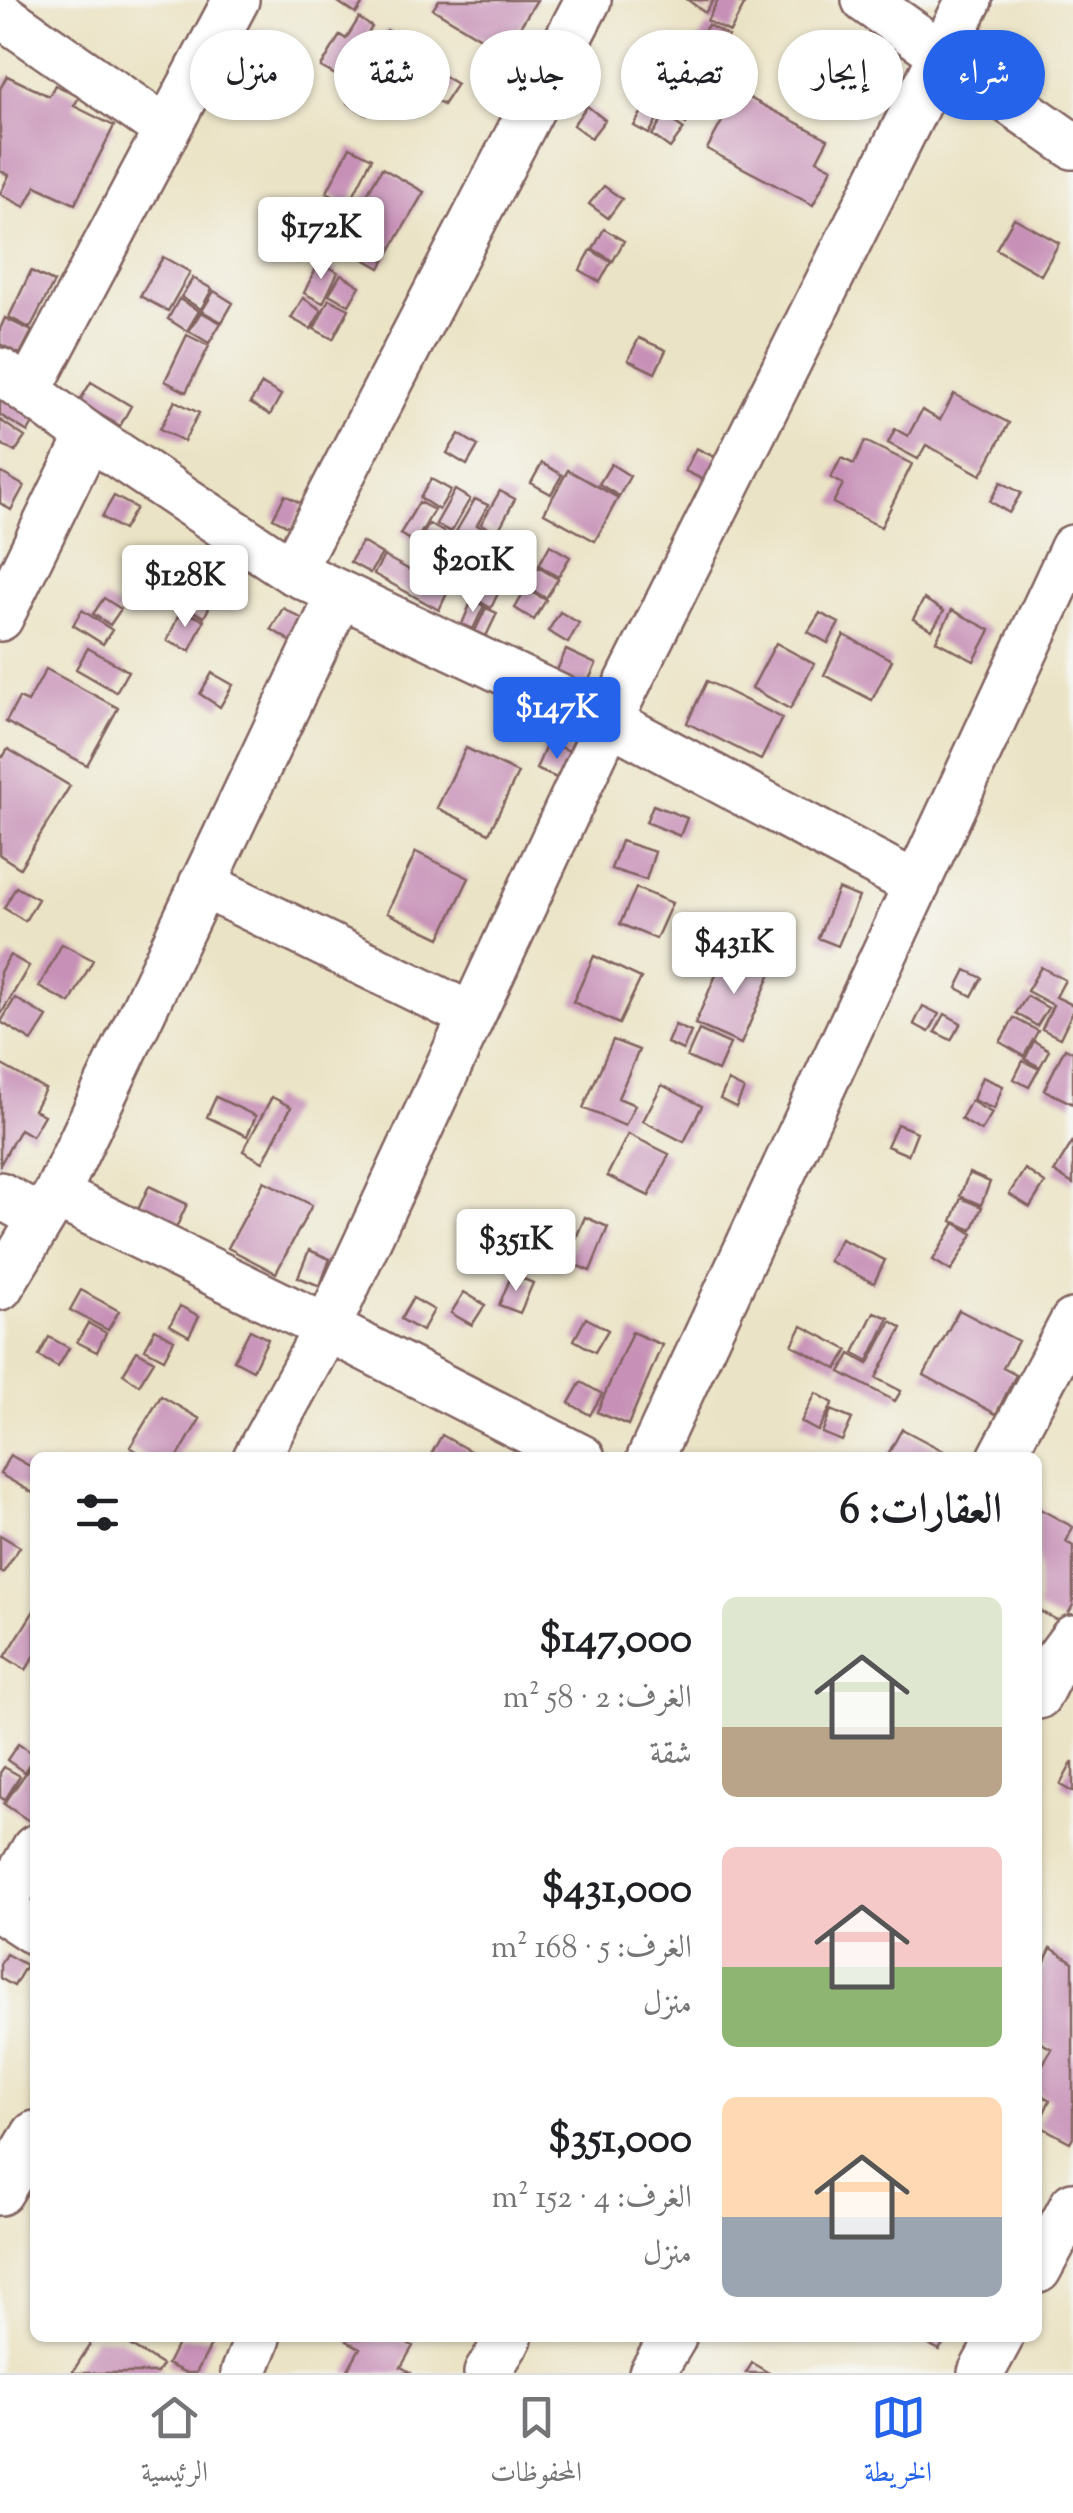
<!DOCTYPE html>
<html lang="ar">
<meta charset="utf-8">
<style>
:root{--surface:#fff;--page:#f6f6f6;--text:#202124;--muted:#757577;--line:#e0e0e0;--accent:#2563eb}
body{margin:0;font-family:"Sorts Mill Goudy",Amiri,serif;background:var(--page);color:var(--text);direction:rtl;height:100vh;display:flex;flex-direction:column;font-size:38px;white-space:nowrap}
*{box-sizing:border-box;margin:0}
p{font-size:32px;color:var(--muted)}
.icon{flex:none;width:55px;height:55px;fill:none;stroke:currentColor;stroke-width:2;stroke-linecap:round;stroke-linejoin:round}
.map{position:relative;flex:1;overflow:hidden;direction:ltr}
.drawer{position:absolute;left:30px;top:1452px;width:1012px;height:890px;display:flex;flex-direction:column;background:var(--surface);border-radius:15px;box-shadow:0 2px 8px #0004;direction:rtl}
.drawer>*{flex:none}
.guide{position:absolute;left:30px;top:30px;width:1015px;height:90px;direction:rtl;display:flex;gap:20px}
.price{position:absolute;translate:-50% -85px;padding:0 22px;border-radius:10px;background:#fff;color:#222;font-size:32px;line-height:65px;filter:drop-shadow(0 2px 5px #0008)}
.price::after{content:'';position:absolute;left:50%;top:60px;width:30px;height:22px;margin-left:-15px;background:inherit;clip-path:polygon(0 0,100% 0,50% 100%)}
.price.selected{background:var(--accent);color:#fff}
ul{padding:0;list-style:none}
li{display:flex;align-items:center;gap:30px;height:250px;padding:0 40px}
li span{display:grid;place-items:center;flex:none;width:280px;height:200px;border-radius:15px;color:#555}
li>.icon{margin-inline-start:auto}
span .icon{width:120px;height:120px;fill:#fffc;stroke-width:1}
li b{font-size:42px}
h2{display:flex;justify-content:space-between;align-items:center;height:120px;padding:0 40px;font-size:42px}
.chip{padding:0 35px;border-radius:45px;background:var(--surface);box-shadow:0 2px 8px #0004;font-size:35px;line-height:90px}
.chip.selected{background:var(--accent);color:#fff}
.tab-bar{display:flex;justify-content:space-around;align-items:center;height:140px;border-top:2px solid var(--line);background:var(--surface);font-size:28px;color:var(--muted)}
.tab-bar a{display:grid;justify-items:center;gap:5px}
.tab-bar .selected{color:var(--accent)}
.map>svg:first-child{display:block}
</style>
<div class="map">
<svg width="1073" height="2373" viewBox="0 0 1073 2373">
<rect width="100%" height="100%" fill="#f6f6f2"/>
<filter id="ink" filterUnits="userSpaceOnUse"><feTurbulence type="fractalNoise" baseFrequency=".01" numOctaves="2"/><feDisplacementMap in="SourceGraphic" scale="20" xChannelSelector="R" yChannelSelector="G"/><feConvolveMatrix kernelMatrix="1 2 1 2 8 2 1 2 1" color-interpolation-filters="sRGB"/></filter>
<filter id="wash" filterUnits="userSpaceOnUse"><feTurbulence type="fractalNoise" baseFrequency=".0048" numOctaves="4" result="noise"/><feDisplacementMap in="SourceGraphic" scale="40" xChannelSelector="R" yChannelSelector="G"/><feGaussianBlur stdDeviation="2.25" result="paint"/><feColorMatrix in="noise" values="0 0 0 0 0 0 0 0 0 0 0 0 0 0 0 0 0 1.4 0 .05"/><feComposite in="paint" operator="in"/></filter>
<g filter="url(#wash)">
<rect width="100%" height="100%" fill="#ebe3c5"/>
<g id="blocks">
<!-- building -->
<path fill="#c791b7" d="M335,0H365L356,14Z
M439,0H537L504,52L433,9Z
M688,0H714L705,13Z
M718,0H734L744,5L730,32L707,21Z
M359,18L372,27L341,78L321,67L340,35L346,39Z
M708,25L728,36L716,55L696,43Z
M387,30L408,43L396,63L375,51Z
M670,57L685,65L674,86L659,78Z
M692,64L713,76L697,101L676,87Z
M434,70L457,84L443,105L421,91Z
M7,76L49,96L55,85L79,97L74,106L114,126L75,204L36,186L25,207L0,194L9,175L0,171V89Z
M660,82L678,95L664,114L646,100Z
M356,87L376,99L367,115L347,103Z
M738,92L828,139L817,160L832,168L813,205L707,149Z
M682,95L697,103L686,124L671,115Z
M587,106L605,120L591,138L573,125Z
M645,106L660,114L649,134L634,126Z
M665,116L684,129L670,148L652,135Z
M350,147L372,158L349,204L327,192Z
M382,168L424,192L380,268L338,244Z
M604,186L622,199L608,218L589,204Z
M1014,218L1059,243L1041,275L996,249Z
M604,229L624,241L613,261L593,249Z
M591,250L611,262L600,282L580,270Z
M163,257L190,272L168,311L140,296Z
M319,262L338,272L323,303L304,293Z
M31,271L54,282L30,328L9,317Z
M341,274L360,286L349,305L329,294Z
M193,278L212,289L201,309L181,297Z
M214,291L233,303L222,322L202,311Z
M303,298L322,310L311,329L291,318Z
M179,299L199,311L187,331L168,319Z
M329,299L349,309L333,339L314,329Z
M201,312L221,323L209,343L189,331Z
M5,318L32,331L20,354L0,344V329Z
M187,335L209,346L186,392L165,381Z
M639,338L666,350L655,373L628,360Z
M91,382L131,406L120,426L79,402Z
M262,384L281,395L270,415L250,403Z
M0,393L37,416L28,432L0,415Z
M954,394L1009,423L981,475L926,445L918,459L888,443L895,429L908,436L922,410L940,420Z
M175,401L199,413L184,441L160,429Z
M0,420L25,437L15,452L0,443Z
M459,434L478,446L467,465L447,453Z
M865,441L912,464L881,527L833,503L843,484L831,478L841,458L854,464Z
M696,448L723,461L712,484L685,471Z
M542,463L562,475L551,494L531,483Z
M611,464L630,476L619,496L599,484Z
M568,470L618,498L595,541L544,513Z
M0,472L24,486L11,510L0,503Z
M431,479L451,490L439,510L420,498Z
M1001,482L1021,493L1009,513L990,501Z
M455,490L470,499L451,532L436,524Z
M500,491L515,499L497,533L481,524Z
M285,495L304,505L292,528L273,518Z
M114,496L136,508L123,530L102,517Z
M475,499L488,505L477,525L499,538L490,556L454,535Z
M419,502L434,510L415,543L400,534Z
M429,524L449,535L437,554L418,543Z
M362,542L382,554L370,573L350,562Z
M550,545L570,557L558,577L539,565Z
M448,548L466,558L449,590L430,579Z
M384,556L448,591L439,610L374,574Z
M489,559L509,570L491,608L470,596Z
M538,567L558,579L546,598L527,587Z
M196,585L216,595L204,617L185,607Z
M526,589L546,600L534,620L515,608Z
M104,598L121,609L110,625L93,614Z
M924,599L944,611L932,630L913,619Z
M472,600L484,606L473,629L462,624Z
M283,608L304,620L292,642L271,629Z
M486,608L497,613L486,636L475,631Z
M82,610L112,630L103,644L73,625Z
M181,610L204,620L190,651L167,641Z
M952,610L990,630L974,661L936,641Z
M560,612L579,623L568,643L548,631Z
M820,613L839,623L828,643L808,632Z
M844,635L892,660L872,700L824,675Z
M776,643L814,664L790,709L752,688Z
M88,648L128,671L116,692L76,669Z
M566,650L596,664L584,691L554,677Z
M46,669L118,708L87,765L6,722L19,698L28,702Z
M212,673L233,685L220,707L200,694Z
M707,681L782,718L761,760L687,723Z
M548,741L578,755L566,782L536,769Z
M466,748L518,773L489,833L437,808Z
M8,749L70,786L20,868L0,855V755L3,757Z
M653,805L687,818L680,836L646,822Z
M621,841L655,852L646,880L611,869Z
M416,852L469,878L440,938L387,913Z
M16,887L38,899L25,921L4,908Z
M636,888L672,903L656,939L620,924Z
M838,889L859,897L838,946L818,938Z
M62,944L93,960L70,1003L39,987Z
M726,951L772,971L741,1044L695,1024Z
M10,955L29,966L0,1016V972Z
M594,956L641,978L619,1024L573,1002Z
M1041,967L1065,980L1056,997L1073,1005V1011L1060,1038L1042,1029L1053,1005L1027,991Z
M966,970L982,978L972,996L957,988Z
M1027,996L1048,1008L1037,1026L1016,1013Z
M15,998L47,1017L32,1041L1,1022Z
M923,1006L939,1014L929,1032L914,1024Z
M945,1014L961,1023L951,1040L935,1032Z
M1014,1018L1038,1031L1024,1056L1000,1042Z
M675,1025L691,1032L683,1050L667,1043Z
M699,1030L730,1044L718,1071L687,1057Z
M613,1040L639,1050L618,1098L635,1105L625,1126L583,1108Z
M1034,1041L1049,1050L1040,1067L1025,1059Z
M1065,1048L1073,1052V1104L1044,1090Z
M1023,1061L1039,1069L1029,1087L1014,1079Z
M0,1064L45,1089L34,1110L44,1115L32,1136L20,1129L0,1165Z
M982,1077L1003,1086L994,1109L973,1100Z
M728,1081L744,1089L736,1107L720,1099Z
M662,1085L702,1106L684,1142L643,1121Z
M216,1097L256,1116L247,1136L207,1117Z
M272,1097L291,1107L263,1162L243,1151Z
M971,1101L992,1113L981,1131L961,1119Z
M897,1124L917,1132L908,1155L887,1146Z
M628,1134L669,1154L649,1196L607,1176Z
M1073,1141V1184L1054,1172Z
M1025,1169L1045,1183L1030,1207L1009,1194Z
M969,1173L990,1182L981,1205L960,1196Z
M264,1181L312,1205L276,1273L228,1248Z
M149,1186L187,1204L175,1230L137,1212Z
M961,1198L982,1207L972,1230L952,1221Z
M585,1217L608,1227L590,1271L566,1261Z
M955,1223L973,1234L951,1271L933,1260Z
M841,1239L885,1260L874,1283L829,1261Z
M309,1250L330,1259L320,1286L298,1277Z
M512,1274L533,1283L520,1313L499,1305Z
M81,1290L119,1311L108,1330L70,1310Z
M464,1292L485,1305L472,1325L451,1313Z
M413,1298L434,1310L422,1331L401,1319Z
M180,1306L199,1316L189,1336L170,1325Z
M959,1310L1018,1341L1003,1368L1016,1375L996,1414L924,1375Z
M874,1312L889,1318L868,1361L854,1353Z
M586,1318L608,1330L595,1352L574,1340Z
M891,1321L902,1328L876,1378L901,1391L895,1401L840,1372L850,1354L868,1364Z
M88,1323L106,1333L97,1352L77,1342Z
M802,1326L848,1350L837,1369L792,1345Z
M155,1329L174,1340L164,1359L145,1349Z
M250,1330L268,1339L253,1370L234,1360Z
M632,1332L662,1345L628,1425L597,1412Z
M49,1337L69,1348L58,1367L39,1356Z
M137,1351L154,1361L139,1385L123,1374Z
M581,1382L602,1394L590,1415L569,1403Z
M816,1393L833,1403L818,1431L801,1422Z
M161,1396L200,1419L177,1458H148L130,1447Z
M831,1410L852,1419L842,1441L822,1433Z
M902,1429L957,1458H886Z
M442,1435L482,1458H429Z
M10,1455L35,1469V1494L0,1474Z
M1038,1508L1073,1527L1066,1542L1073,1546V1605L1063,1623L1038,1610Z
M0,1535L20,1547L3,1573L0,1571Z
M35,1609V1655L26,1670L5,1657Z
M18,1744L35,1755L24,1772L7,1760Z
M35,1760V1825L4,1804Z
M1073,1761V1792L1060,1785Z
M4,1767L20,1776L5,1800L0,1797V1773Z
M1051,1948L1073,1962V2137L1070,2142L1038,2125L1050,2100L1038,2093V2072L1052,2049L1038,2041V1976Z
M6,1954L26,1965L14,1986L0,1978V1964Z
M94,2338H118L162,2365L157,2373H72Z
M180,2338H215L196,2373H186L167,2364Z
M349,2338H397L413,2346L401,2367L412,2373H346L360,2348L347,2341Z
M919,2338H947L939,2350Z
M752,2363L769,2373H746Z"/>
</g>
</g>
<g filter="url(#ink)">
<use href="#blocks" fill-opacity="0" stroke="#826461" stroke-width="2.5"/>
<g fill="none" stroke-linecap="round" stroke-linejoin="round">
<defs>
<path id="minor" d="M865,0L1073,146
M0,14L167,130
M0,371L89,436L292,571L609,721L917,885
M28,391L236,0
M292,571L588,0
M0,618L89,436
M202,884L472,1016
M0,1195L41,1218
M56,1195L327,1328L582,1458
M0,1287L56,1195L340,594
M256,1458L327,1328L609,721L969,0
M650,1458L1073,548
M1001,1458L1073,1322
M1038,1696L1056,1661L1073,1638
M0,1909L35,1848
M0,1909L35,1932
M0,2192L35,2134
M1038,2270L1073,2205
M244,2373L258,2338
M487,2373L509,2338
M652,2373L673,2338
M981,2373L1000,2338"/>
</defs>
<!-- minor casing -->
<use href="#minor" stroke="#826461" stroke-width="50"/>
<!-- minor -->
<use href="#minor" stroke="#fff" stroke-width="45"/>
</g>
</g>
</svg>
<b class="price" style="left:321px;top:282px">$172K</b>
<b class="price" style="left:473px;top:615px">$201K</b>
<b class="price" style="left:185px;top:630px">$128K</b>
<b class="price selected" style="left:557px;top:762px">$147K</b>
<b class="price" style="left:734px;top:997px">$431K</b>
<b class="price" style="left:516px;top:1294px">$351K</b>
<div class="guide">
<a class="chip selected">شراء</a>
<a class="chip">إيجار</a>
<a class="chip">تصفية</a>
<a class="chip">جديد</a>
<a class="chip">شقة</a>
<a class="chip">منزل</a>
</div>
<section class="drawer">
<h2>العقارات: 6<svg class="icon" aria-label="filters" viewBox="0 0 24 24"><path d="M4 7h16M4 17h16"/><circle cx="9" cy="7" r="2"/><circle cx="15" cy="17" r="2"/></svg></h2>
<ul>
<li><span style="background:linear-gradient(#dfe7d0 65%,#b9a48a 0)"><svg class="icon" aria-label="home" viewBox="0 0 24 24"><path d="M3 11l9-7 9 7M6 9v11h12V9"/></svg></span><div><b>$147,000</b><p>الغرف: 2 · 58 m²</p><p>شقة</p></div></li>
<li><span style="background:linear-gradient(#f6c9c9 60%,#8fb573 0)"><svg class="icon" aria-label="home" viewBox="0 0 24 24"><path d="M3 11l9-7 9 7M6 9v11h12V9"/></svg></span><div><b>$431,000</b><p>الغرف: 5 · 168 m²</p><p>منزل</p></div></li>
<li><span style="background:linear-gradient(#ffd9b3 60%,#9aa5b1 0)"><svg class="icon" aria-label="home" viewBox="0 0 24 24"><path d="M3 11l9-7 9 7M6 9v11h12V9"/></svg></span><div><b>$351,000</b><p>الغرف: 4 · 152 m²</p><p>منزل</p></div></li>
</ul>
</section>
</div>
<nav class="tab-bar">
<a class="selected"><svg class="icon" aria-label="map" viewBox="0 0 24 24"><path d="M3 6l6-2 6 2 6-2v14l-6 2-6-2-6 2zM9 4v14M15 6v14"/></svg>الخريطة</a>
<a><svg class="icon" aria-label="saved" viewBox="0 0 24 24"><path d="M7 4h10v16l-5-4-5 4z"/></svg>المحفوظات</a>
<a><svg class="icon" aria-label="home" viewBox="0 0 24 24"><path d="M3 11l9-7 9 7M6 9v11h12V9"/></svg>الرئيسية</a>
</nav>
